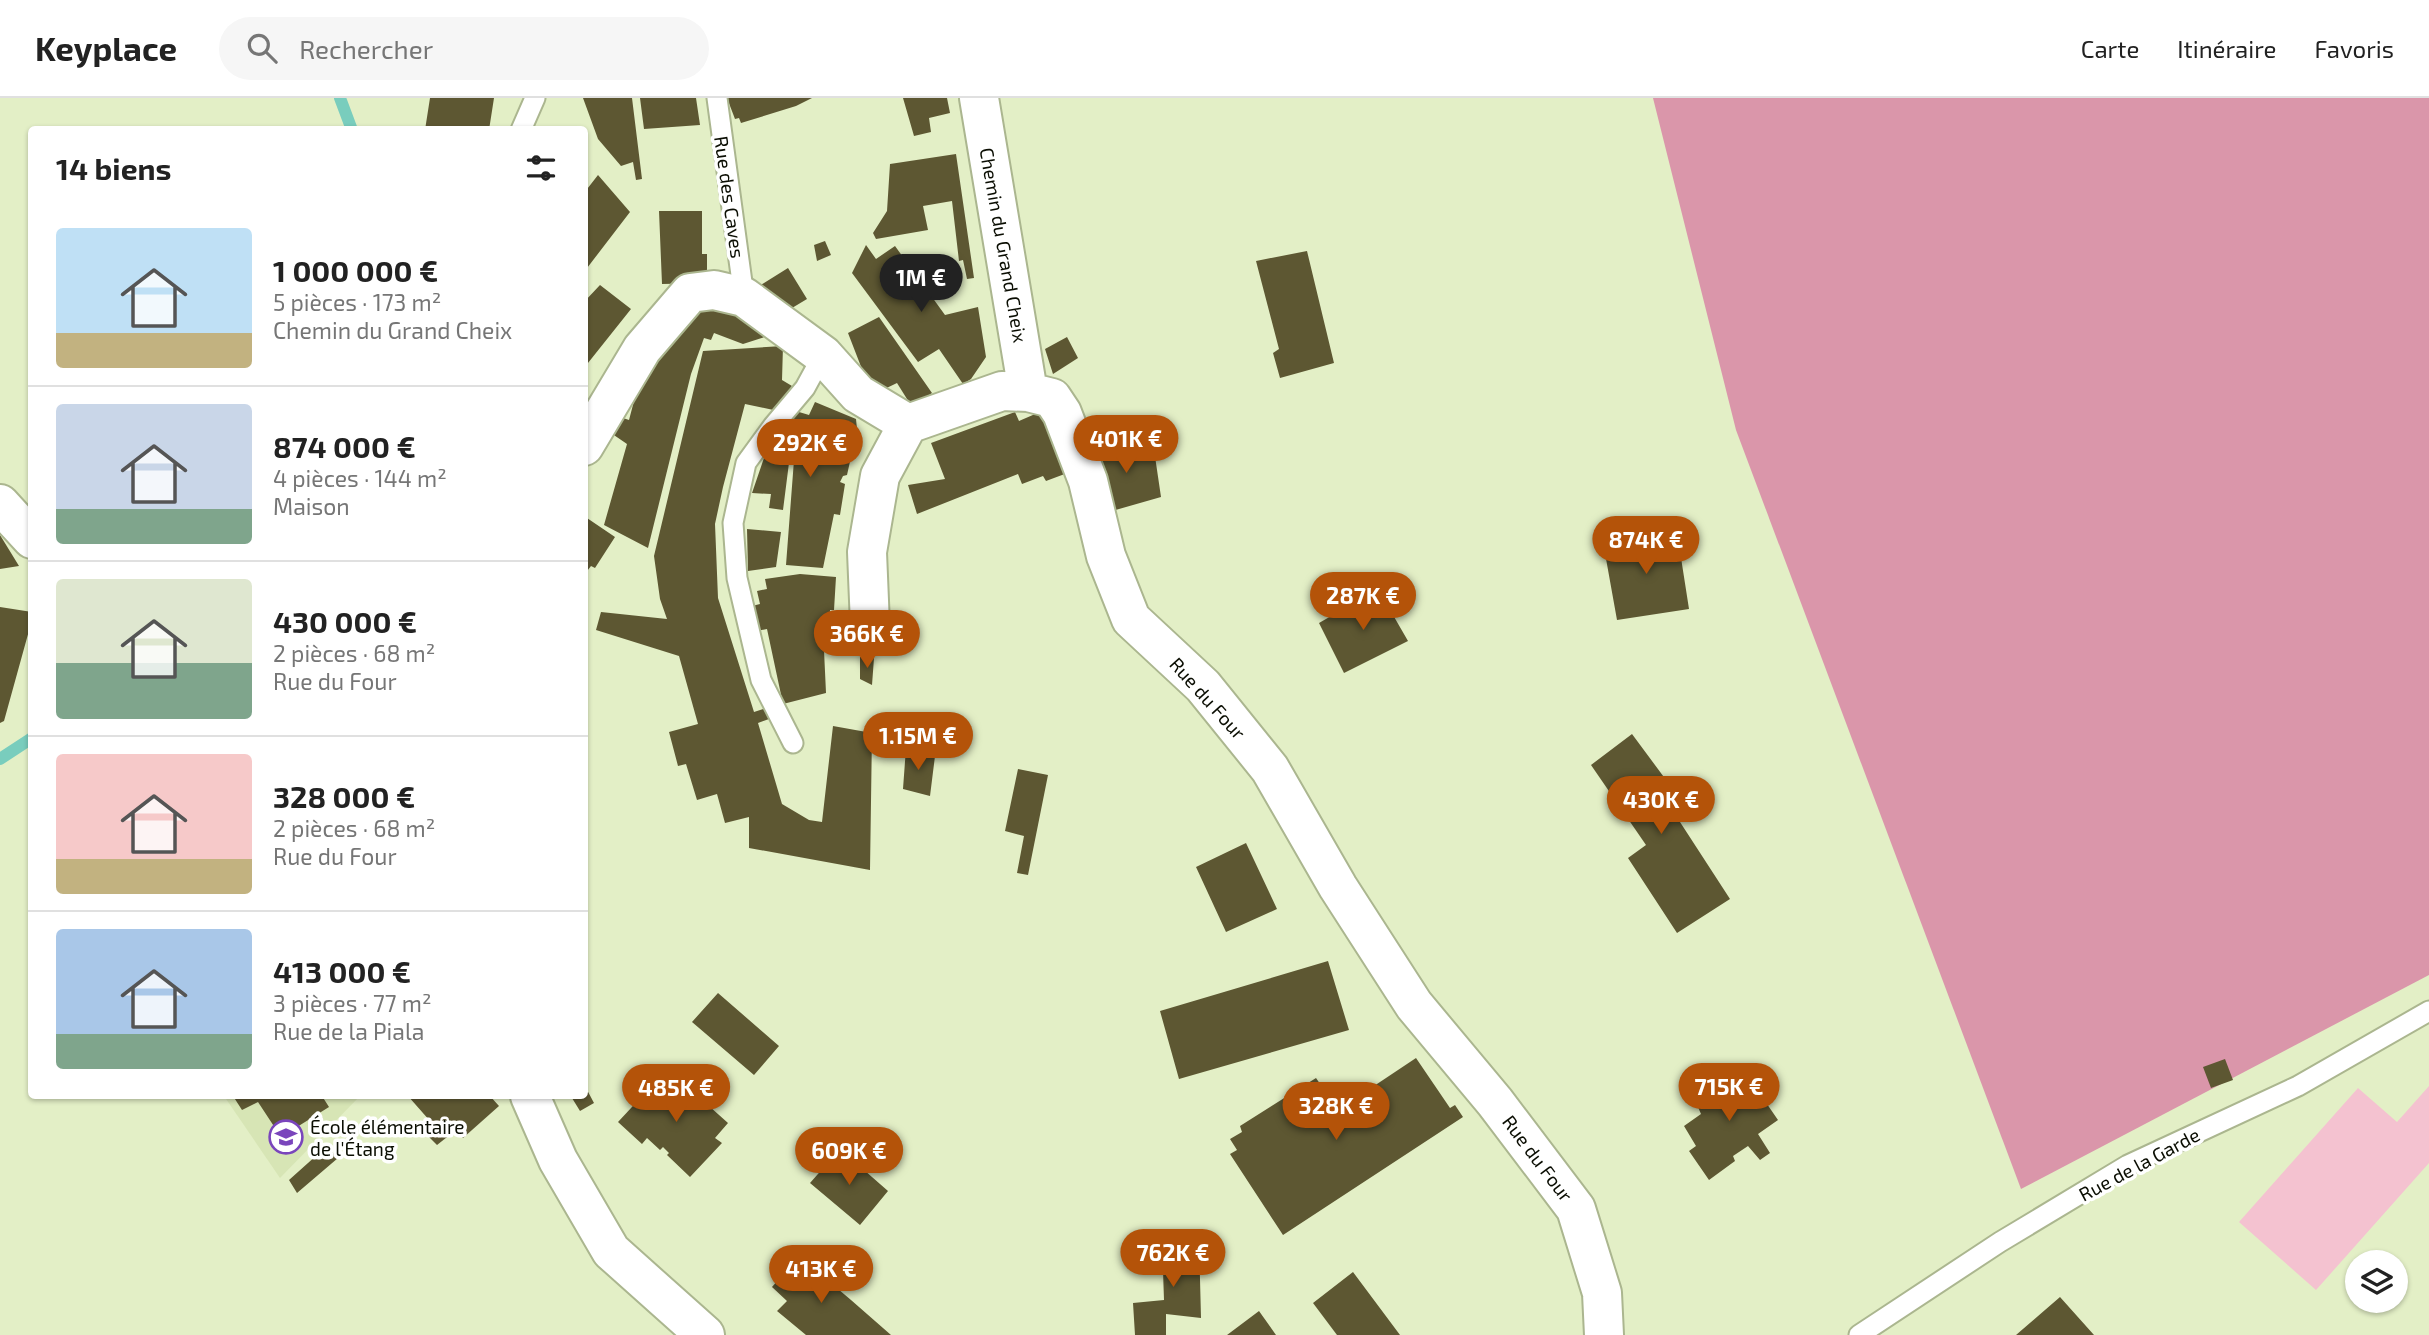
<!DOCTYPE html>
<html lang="fr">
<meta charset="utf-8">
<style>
:root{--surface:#fff;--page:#f6f6f6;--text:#222;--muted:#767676;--line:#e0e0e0;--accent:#b45309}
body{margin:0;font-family:"Exo 2",sans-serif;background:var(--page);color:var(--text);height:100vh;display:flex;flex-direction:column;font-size:26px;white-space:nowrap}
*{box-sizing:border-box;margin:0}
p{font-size:23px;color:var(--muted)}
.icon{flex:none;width:38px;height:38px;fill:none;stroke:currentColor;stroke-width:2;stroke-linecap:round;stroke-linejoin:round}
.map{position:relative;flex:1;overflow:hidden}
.sheet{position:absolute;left:28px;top:28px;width:560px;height:973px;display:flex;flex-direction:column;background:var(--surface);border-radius:7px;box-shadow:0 2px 5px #0004}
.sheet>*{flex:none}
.fabs{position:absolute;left:2345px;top:1152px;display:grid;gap:14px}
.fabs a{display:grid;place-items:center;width:63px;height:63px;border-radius:50%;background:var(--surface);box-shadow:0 2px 5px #0004;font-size:35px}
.price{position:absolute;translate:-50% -60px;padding:0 16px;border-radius:24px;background:var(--accent);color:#fff;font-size:23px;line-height:46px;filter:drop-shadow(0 2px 4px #0008)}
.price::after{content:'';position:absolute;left:50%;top:42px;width:21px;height:16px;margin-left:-10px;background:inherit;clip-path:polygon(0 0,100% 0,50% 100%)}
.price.current{background:#222;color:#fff}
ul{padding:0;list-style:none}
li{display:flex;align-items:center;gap:21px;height:175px;padding:0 28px}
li+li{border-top:2px solid var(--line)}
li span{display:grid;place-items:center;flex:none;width:196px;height:140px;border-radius:7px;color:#555}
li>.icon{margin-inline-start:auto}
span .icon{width:84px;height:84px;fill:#fffc;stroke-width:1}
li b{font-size:30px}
h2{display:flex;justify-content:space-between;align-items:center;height:84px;padding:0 28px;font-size:30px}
header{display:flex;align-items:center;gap:42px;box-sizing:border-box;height:98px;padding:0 35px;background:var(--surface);border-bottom:2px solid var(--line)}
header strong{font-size:33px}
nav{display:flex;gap:38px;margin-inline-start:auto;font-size:24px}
.search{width:490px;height:63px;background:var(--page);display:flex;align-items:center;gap:18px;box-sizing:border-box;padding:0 24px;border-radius:38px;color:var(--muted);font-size:26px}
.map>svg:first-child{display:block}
</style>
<header>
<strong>Keyplace</strong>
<div class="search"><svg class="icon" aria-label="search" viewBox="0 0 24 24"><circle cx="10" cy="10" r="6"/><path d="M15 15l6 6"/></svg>Rechercher</div>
<nav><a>Carte</a><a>Itinéraire</a><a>Favoris</a></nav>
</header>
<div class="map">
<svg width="2429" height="1237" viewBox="0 0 2429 1237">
<rect width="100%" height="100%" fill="#e3efc6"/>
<!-- built -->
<path fill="#d7e5b5" d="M224,998H360L280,1080Z"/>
<!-- green -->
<path fill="#f4c2d0" d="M2429,988V1065L2316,1192L2239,1124L2358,990L2397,1024Z"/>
<!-- forest -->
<path fill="#da96aa" d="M1653,0H2429V877L2021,1091L1736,332Z"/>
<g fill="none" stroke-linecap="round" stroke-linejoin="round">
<!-- stream -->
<path stroke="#79cdbd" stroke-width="12" d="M340,0L352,32
M0,661L32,640"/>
</g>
<!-- building -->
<path fill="#5d5732" d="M430,0H494L489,32H425Z
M583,0H632L642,81L636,82L633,64L621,68L598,41Z
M640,0H696L700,27L644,31Z
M727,0H812L796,8L741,25L739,20L735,21Z
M903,0H947L950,15L929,20L931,34L914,38Z
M956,56L974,180L967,181L963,162L959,163L952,103L923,108L928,132L876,141L873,135L887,113L890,66Z
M598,77L630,114L584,174V95Z
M659,113H702V156H707V185L662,186Z
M825,143L831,157L817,163L814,147Z
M866,147L876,161L895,148L945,217L978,209L986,259L971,281L963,286L939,251L918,264L852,175Z
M1307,153L1334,265L1280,280L1273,255L1279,251L1256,163Z
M788,170L807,201L787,213L759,188Z
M600,187L631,211L584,270V204Z
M703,199L774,236L743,246L714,235L711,242L704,240L691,276L648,450L604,427L627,346L608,333L617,318L629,322L648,250Z
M879,219L932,295L912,309L897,285L872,297L848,235Z
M1067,239L1078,260L1053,276L1045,251Z
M783,248L782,282L792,288L778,313L745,306L723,389L715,426L718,500L754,614L766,610L769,621L758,625L782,706L809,722L822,724L833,628L872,635L870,772L749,750V719L725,725L717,696L697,702L686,666L678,668L669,634L698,626L679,558L596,532L601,514L667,521L660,501L654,458L703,253Z
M815,304L856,321L857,331L855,342L849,341L847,349L853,350L847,377L843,378L840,384L845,386L840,417L834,416L823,470L786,467L795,349H791L783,412L769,410L771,396L752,395L764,360L779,335L799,314L809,317Z
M1049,310L1078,371L1046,383L1043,378L1022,386L1018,376L917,416L908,387L945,381L931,345L1015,314L1019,323Z
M1152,338L1161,399L1105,415L1086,358Z
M584,418L615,439L595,470L591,468L584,477Z
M747,431L781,434L776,469L748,473Z
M1677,434L1689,511L1617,522L1603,444Z
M0,437L19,468L0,471Z
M800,476L836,479L834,512H830L829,531H823L826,595L783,606L767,531L757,533L752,508L760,506L757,493L767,491L765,481Z
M1378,491L1408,543L1344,575L1319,525Z
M0,509L32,514L30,529L4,623L0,625Z
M860,559L874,560L872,587L860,581Z
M1632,636L1692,717L1680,724L1730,801L1677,835L1628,760L1646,747L1591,667Z
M906,650L935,658L930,698L903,691Z
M1018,671L1048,677L1028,777L1017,775L1024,738L1005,733Z
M1246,745L1277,811L1226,834L1196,769Z
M1328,863L1349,932L1179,981L1160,913Z
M718,895L779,948L754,977L692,924Z
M1416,960L1450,1010L1455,1007L1463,1019L1283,1137L1230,1056L1237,1052L1230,1041L1242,1034L1240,1028L1316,980L1338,1012Z
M2225,961L2233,982L2211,990L2203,969Z
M1740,967L1778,1022L1758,1036L1770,1055L1760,1062L1748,1048L1733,1058L1735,1063L1709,1082L1689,1053L1696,1048L1684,1028L1701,1016L1698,1009L1709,999L1704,991Z
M672,975L728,1025L715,1040L722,1045L690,1079L667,1057L669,1055L663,1049L660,1052L647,1040L642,1046L618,1024L645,995L651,999Z
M586,990L594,1005L580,1013L572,1000L584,998Z
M233,998H322L329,1009L281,1039L258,1004L242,1012Z
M408,998H490L499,1008L463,1040L456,1032L437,1047L421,1031L430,1023Z
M327,1048L338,1060L297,1095L289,1082Z
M840,1051L888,1093L860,1127L810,1085Z
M1199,1142L1201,1220L1166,1216V1237H1135L1133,1205L1164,1202L1162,1143Z
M799,1158L851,1202L891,1237H806L777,1213L787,1203L772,1189Z
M1353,1174L1400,1237H1337L1313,1205Z
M2060,1199L2094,1237H2016Z
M1259,1213L1276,1237H1227Z"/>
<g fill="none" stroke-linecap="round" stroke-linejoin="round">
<defs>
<path id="service" d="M717,0L744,199
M521,32L535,0
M793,645L761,582L737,480L733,425L746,365L773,328L805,290L823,257
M1859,1237L2000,1144L2128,1067L2298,988L2429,913"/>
<path id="minor" d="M979,0L1028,294
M584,348L642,251L690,195L714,192L744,199L823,257L858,296L908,326L1002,293L1028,294L1052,300L1062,315L1088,383L1106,458L1131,521L1203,588L1270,671L1338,789L1414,907L1495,1004L1576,1111L1602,1195L1604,1237
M0,406L32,441
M870,527L867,454L880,378L908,326
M530,998L558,1062L611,1153L705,1237"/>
</defs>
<!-- service casing -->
<use href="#service" stroke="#abb68f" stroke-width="23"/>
<!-- minor casing -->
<use href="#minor" stroke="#abb68f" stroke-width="42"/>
<!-- service -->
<use href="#service" stroke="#fff" stroke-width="19"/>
<!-- minor -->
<use href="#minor" stroke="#fff" stroke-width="38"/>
</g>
<!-- icons -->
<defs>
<symbol id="school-ring" viewBox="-11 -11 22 22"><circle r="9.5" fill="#fff" stroke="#7a45bc" stroke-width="1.5"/><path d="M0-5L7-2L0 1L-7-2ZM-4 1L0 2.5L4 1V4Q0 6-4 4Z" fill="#7a45bc"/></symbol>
</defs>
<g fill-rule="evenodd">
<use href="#school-ring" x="267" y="1020" width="38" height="38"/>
</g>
<g text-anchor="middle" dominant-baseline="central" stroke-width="7" stroke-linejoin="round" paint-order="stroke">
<!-- street labels -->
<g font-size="19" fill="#0a0d02" stroke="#fff">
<text transform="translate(730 99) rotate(82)">Rue des Caves</text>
<text transform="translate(1004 147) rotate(80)">Chemin du Grand Cheix</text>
<text transform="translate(1208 600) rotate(48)">Rue du Four</text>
<text transform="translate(1538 1060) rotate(53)">Rue du Four</text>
<text transform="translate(2139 1066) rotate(-28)">Rue de la Garde</text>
</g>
<!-- poi labels -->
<g font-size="19" fill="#0a0d02" stroke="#fff" text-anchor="start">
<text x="310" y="1028">École élémentaire<tspan x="310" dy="22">de l'Étang</tspan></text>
</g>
</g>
</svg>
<div class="fabs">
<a><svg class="icon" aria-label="layers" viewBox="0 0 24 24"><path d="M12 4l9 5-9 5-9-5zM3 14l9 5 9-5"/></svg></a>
</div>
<b class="price current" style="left:921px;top:216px">1M €</b>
<b class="price" style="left:1126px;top:377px">401K €</b>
<b class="price" style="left:810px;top:381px">292K €</b>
<b class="price" style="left:1646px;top:478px">874K €</b>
<b class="price" style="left:1363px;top:534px">287K €</b>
<b class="price" style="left:867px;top:572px">366K €</b>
<b class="price" style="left:918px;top:674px">1.15M €</b>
<b class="price" style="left:1661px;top:738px">430K €</b>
<b class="price" style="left:1729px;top:1025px">715K €</b>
<b class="price" style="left:676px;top:1026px">485K €</b>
<b class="price" style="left:1336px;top:1044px">328K €</b>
<b class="price" style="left:849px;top:1089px">609K €</b>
<b class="price" style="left:1173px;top:1191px">762K €</b>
<b class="price" style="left:821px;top:1207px">413K €</b>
<section class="sheet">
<h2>14 biens<svg class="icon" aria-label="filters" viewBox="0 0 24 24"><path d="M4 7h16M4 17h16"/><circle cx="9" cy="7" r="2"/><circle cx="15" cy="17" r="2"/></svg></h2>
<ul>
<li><span style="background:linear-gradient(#bfe0f5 75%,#c2b280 0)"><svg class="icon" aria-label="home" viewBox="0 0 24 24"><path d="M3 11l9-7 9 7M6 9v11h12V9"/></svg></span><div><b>1 000 000 €</b><p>5 pièces · 173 m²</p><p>Chemin du Grand Cheix</p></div></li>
<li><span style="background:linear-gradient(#c9d6e8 75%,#7fa58c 0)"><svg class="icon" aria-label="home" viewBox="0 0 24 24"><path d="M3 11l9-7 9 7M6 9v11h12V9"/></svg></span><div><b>874 000 €</b><p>4 pièces · 144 m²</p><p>Maison</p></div></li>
<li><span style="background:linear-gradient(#dfe7d0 60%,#7fa58c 0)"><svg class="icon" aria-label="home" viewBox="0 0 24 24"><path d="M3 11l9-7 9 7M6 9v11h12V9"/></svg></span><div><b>430 000 €</b><p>2 pièces · 68 m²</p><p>Rue du Four</p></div></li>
<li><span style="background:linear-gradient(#f6c9c9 75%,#c2b280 0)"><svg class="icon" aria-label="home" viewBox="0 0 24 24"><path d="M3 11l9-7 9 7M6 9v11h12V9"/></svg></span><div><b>328 000 €</b><p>2 pièces · 68 m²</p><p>Rue du Four</p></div></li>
<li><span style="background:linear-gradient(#a9c7e8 75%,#7fa58c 0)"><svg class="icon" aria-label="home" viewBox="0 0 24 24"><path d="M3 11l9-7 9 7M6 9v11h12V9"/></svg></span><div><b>413 000 €</b><p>3 pièces · 77 m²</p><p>Rue de la Piala</p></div></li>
</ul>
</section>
</div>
